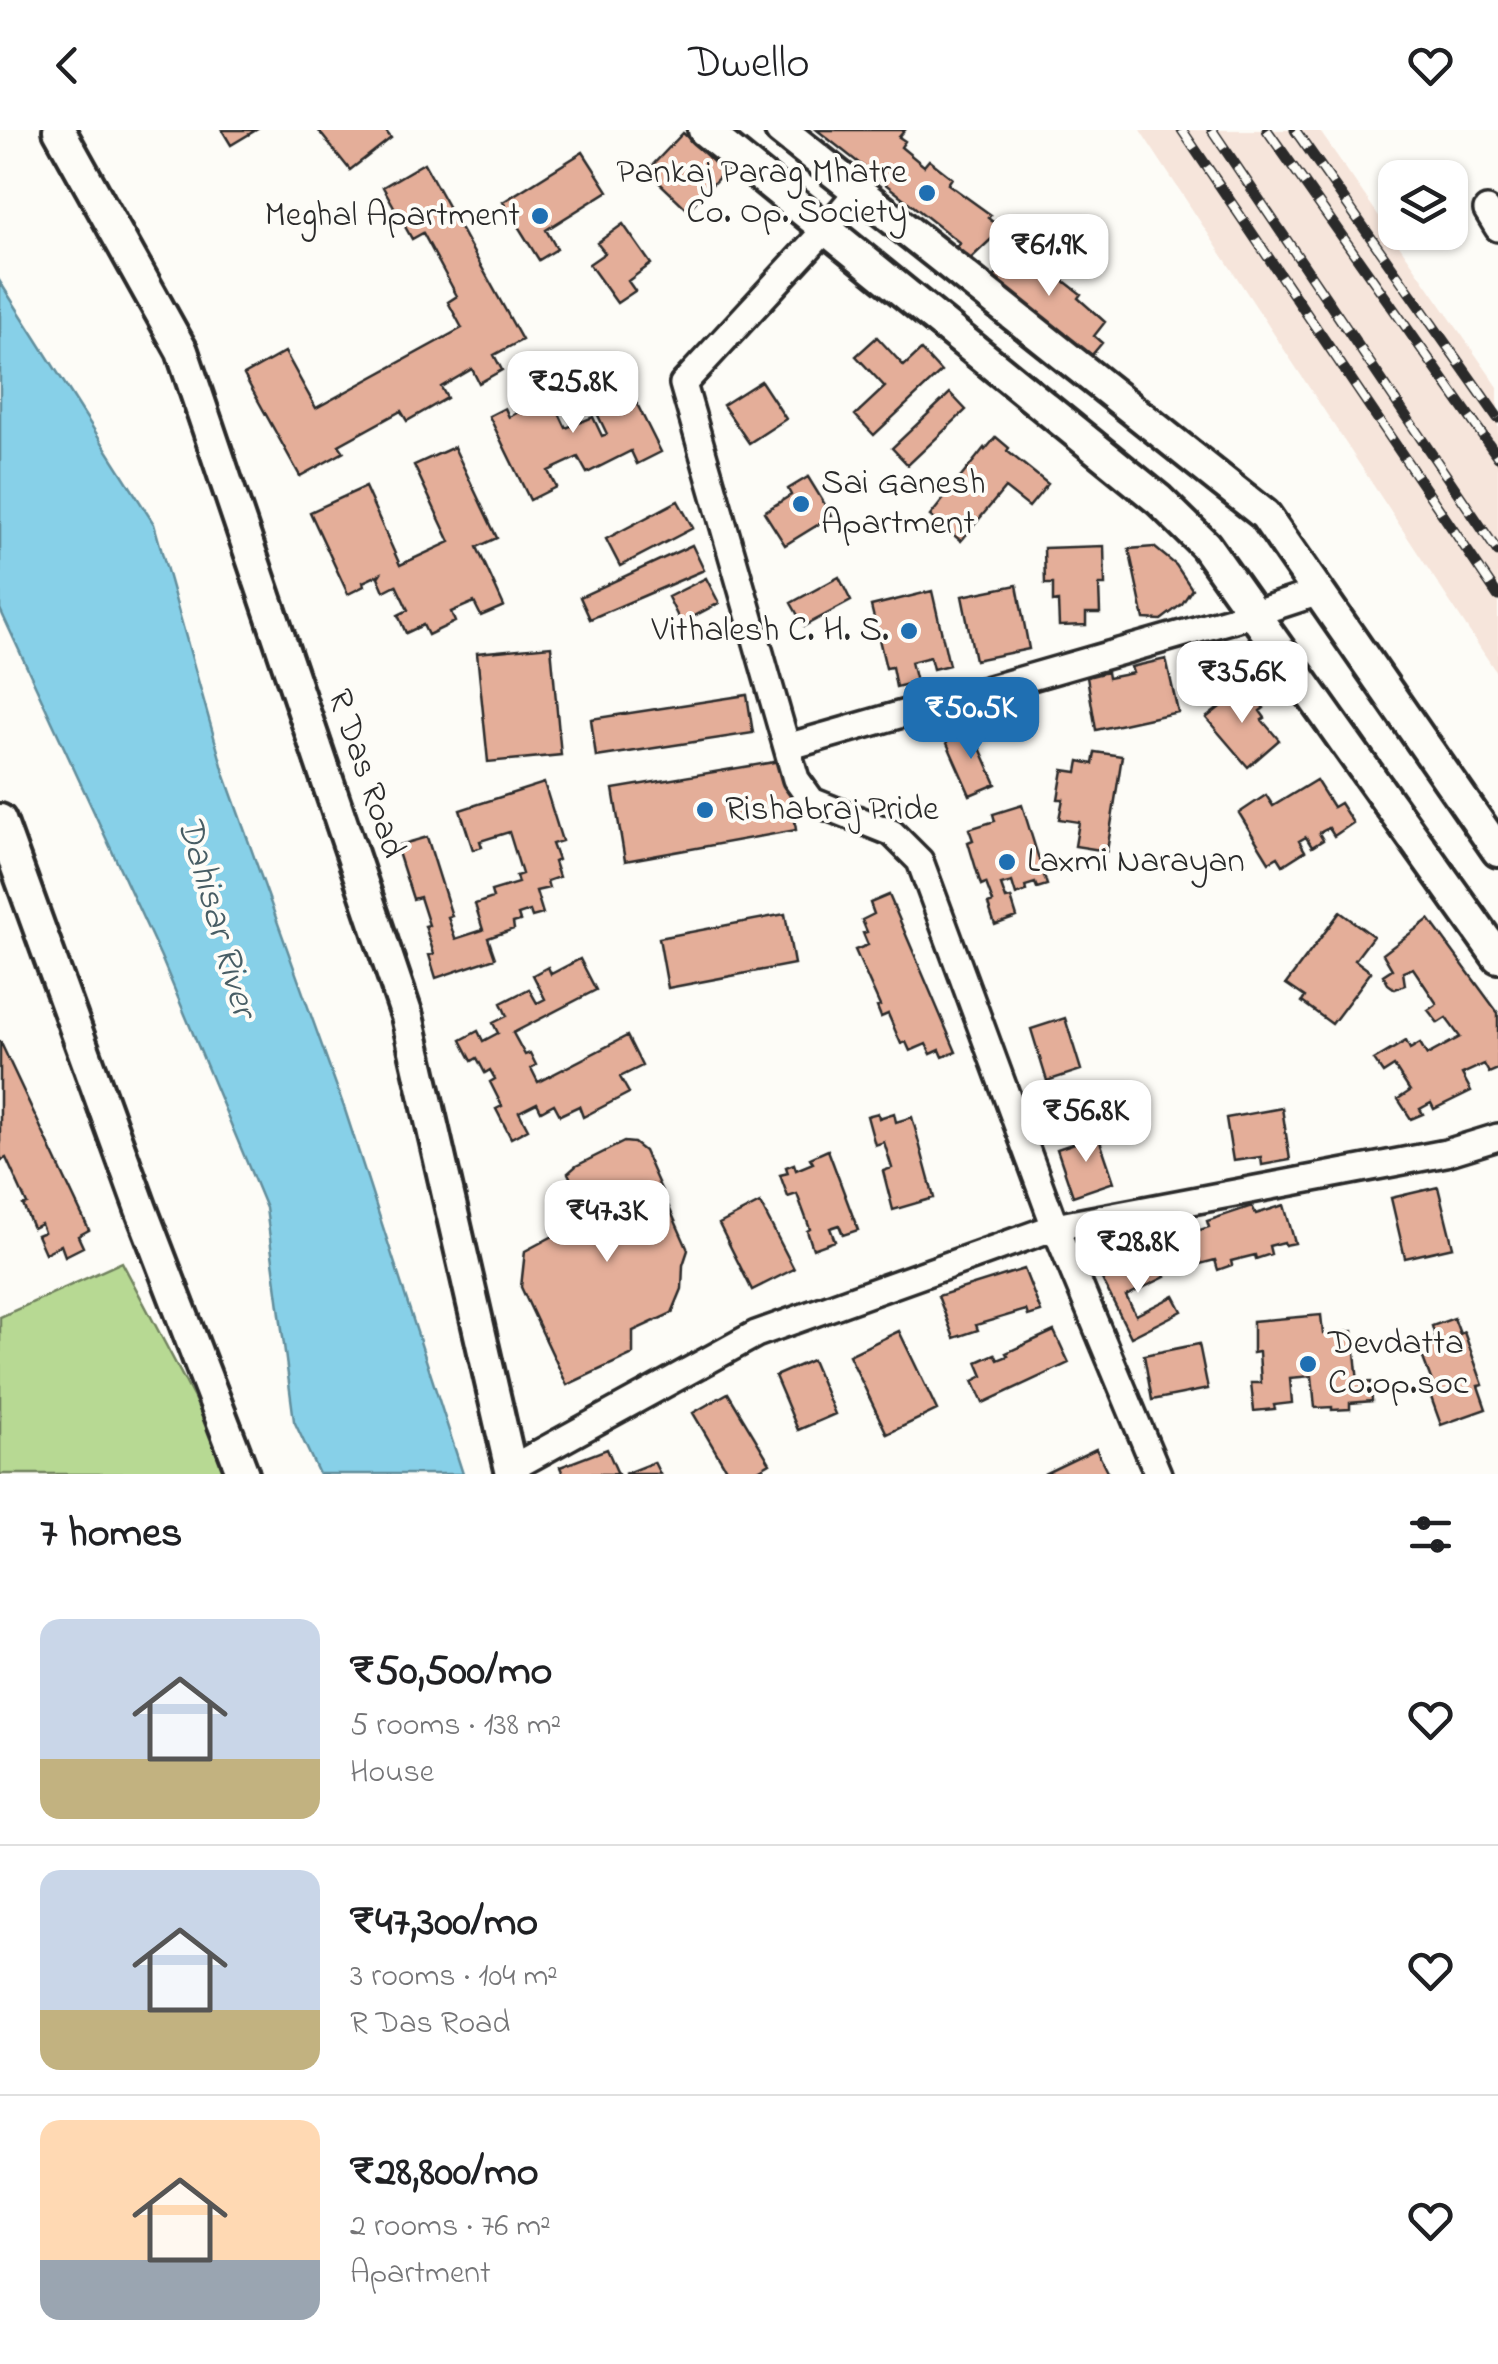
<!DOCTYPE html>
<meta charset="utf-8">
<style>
:root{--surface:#fff;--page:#f6f6f6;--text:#202124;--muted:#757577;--line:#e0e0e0;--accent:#1f6fb2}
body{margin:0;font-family:"Indie Flower",sans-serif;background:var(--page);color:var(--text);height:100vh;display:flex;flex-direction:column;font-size:38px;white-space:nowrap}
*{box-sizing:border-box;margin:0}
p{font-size:32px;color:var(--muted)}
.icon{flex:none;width:55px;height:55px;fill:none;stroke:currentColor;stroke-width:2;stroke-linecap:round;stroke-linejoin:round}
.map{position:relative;height:1344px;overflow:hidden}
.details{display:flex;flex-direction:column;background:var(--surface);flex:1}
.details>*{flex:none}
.fabs{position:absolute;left:1378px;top:30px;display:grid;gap:20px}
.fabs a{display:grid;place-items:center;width:90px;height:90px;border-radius:20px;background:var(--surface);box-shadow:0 2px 8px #0004;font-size:50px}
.price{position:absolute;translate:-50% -85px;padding:0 22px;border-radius:20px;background:#fff;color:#222;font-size:32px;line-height:65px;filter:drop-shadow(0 2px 5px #0008)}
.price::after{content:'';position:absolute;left:50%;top:60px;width:30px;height:22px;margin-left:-15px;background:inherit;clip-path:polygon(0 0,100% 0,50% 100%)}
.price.on{background:var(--accent);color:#fff}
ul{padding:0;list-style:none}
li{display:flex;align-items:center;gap:30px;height:250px;padding:0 40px}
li+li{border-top:2px solid var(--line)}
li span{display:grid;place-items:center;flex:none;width:280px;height:200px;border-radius:20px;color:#555}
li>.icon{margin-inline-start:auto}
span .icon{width:120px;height:120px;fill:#fffc;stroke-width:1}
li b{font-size:42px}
h2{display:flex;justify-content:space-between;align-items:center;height:120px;padding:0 40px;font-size:42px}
header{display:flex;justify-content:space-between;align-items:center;height:130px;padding:0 40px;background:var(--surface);font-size:45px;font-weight:600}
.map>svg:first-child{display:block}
</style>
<header><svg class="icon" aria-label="back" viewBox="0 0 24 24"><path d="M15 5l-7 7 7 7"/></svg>Dwello<svg class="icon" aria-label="heart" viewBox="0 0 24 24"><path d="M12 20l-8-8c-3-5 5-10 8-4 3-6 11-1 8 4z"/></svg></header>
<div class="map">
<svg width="1498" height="1344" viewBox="0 0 1498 1344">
<rect width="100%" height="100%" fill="#fdfcf7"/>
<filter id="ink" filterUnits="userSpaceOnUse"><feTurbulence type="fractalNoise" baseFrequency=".01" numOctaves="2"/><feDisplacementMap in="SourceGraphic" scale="20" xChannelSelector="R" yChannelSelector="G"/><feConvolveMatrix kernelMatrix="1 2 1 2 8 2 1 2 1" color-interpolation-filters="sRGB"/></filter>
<g filter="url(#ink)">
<!-- built -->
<path fill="#f6e5db" d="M1140,0H1319L1498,257V545Z"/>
<!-- green -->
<path fill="#b7d993" stroke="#71825f" stroke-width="2.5" d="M122,1132L234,1344H0V1187Z"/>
<!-- water -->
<path fill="#87d0e8" stroke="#628e9c" stroke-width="2.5" d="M0,152L154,394L225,646L345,980L463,1344H319L294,1291L266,1078L161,827L0,479Z"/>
<!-- building -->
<path fill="#e4ae99" stroke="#2b2b2b" stroke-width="2.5" d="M222,0H256L231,15Z
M318,0H385L391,8L350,40Z
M817,0H905L899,7L905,11L901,17L924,36L929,30L952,48L948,54L991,85L988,88L1002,99L967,132L953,119L960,113Z
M683,3L724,42L688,80L647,41Z
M583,22L608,61L546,100L557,119L539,130L503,72Z
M424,33L522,210L494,225L502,240L479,253L472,239L441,257L447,268L407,291L401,281L339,315L344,322L300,346L244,245L285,222L316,278L462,198L448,172L457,166L423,103L412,109L383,57Z
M623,94L651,134L628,151L635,161L617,173L589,134L605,123L597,113Z
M1026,110L1065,139L1059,147L1081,164L1078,168L1105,192L1094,206L1102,213L1091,226L1080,218L1075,225L990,152Z
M877,207L904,236L921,220L941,242L874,305L855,285L885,257L856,226Z
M623,246L661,322L637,334L631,321L587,343L578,327L548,341L556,357L530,370L489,286L505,278L509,287L526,278L523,272L533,266L532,263L546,256L566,298L593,287L602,306L607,304L594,277L599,274L593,261Z
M761,251L786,289L749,313L723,275Z
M950,263L966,280L908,335L892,318Z
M996,307L1009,318L1007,321L1048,354L1029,377L1005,358L961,411L930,386L984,318L985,320Z
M454,317L497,408L477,417L504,476L481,486L474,472L451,482L455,492L428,505L423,495L406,503L398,485L408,480L396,455L384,461L378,447L380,444L363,452L364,456L348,464L310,382L365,357L400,435L450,412L414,335Z
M808,347L832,386L785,415L764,382L791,365L788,359Z
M678,371L693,398L620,436L606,409Z
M692,415L704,440L590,489L580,467Z
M1104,416L1105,455H1099L1100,483H1086V495L1059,496L1058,471L1053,472V454H1045L1044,418Z
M1154,417L1176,435L1192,459L1182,474L1161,490L1144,489L1129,419Z
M839,447L851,471L804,496L791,473Z
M706,448L719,473L681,493L668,467Z
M1017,455L1029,519L975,530L962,466Z
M932,461L949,535L933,539L930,527L911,532L916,552L896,557L892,537L886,538L871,476Z
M551,516L561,625L488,632L477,523Z
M1166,529L1178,582L1096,600L1087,547L1107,542L1108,548L1133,543L1131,537Z
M1219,554L1229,567L1233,564L1243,575L1253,566L1264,578L1260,581L1265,588L1262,590L1279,610L1248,637L1206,588L1220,577L1208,564Z
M747,565L753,603L596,627L591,589Z
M972,600L996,654L970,665L946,611Z
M1095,622L1122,626L1107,721L1075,716L1079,692L1059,689L1063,669H1058L1063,640L1077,642L1079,631L1093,634Z
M786,630L796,700L625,731L613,659Z
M1316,650L1333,677L1340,673L1353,693L1334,706L1329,698L1319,703L1323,710L1312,717L1306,707L1299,711L1305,721L1283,735L1278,727L1269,732L1239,683L1266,665L1273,676Z
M544,653L562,711L552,714L558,730L554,732L559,747L547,751L549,758L536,761L543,784L532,787L530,781L518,785L520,791L513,793L514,799L488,808L495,828L436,848L429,825L434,824L425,796L429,795L420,767L413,769L396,716L427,707L452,786L448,787L455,809L483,800L475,774L493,768L491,761L518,753L516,746L522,744L509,702L480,711L482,717L473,720L460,680Z
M1022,675L1047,755L1037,758L1035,753L1025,756L1026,761L1016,765L1012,752L1001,755L1006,769L1011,768L1017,787L995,795L988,774L993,772L986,753L981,755L968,712L973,710L969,699L995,691L993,684Z
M889,765L956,922L943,927L940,920L931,924L926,914L910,921L906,912L901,914L888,884L881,887L877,877L880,876L855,820L868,815L863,803L867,802L862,790L874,784L870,773Z
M1340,782L1373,806L1355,830L1371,842L1332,894L1302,872L1305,867L1286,854Z
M785,784L794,834L668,858L659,808Z
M1429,789L1498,883V939L1489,943L1484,934L1462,944L1471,961L1434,979L1431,973L1420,979L1423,984L1411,989L1398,969L1410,961L1394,936L1383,943L1374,930L1406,911L1410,919L1420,913L1427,925L1460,907L1446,888L1438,893L1428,880L1437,874L1413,838L1403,842L1405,855L1395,859L1388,854L1383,845L1392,839L1383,824Z
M580,829L596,860L513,903L525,925L530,923L536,935L531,938L538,952L627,906L642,936L620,947L629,963L583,987L579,976L560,985L554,974L541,981L537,973L519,982L528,999L511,1008L496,979L502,976L490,952L495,949L490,940L485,943L477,928L472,931L461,910L478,901L483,911L498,903L493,893L507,886L501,873L529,859L537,873L545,869L533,845L548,837L551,844Z
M1065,888L1081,940L1047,951L1031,899Z
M0,911L89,1100L78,1106L83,1117L65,1126L61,1115L45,1123L37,1105L44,1102L41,1094L33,1098L23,1075L27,1074L6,1028L2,1030L0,1026Z
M1282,978L1290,1030L1262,1035L1261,1027L1233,1031L1226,988Z
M878,983L879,988L894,983L896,992L912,987L934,1068L893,1080L883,1041L892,1038L884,1012L875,1015L867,986Z
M1098,1005L1114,1052L1073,1066L1057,1019Z
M624,1012L634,1013L644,1021L688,1120L683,1135L682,1159L672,1183L633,1201V1224L567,1255L521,1157L525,1121L589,1087L568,1043L576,1036Z
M828,1020L858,1100L843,1105L839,1095L830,1098L835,1111L813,1119L807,1101L810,1099L797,1064L788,1067L780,1045L788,1043L786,1037L794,1034L796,1040L813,1033L810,1028Z
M1438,1057L1453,1117L1405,1128L1391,1068Z
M760,1073L794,1139L752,1160L719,1094Z
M1284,1075L1295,1113L1285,1115L1284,1112L1269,1116L1271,1124L1256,1129L1255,1125L1231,1131L1232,1135L1218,1140L1215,1130L1200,1134L1188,1104L1209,1097L1207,1091L1252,1076L1256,1084Z
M1155,1128L1165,1147L1126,1166L1136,1185L1174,1166L1182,1181L1131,1207L1100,1145L1117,1137L1121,1145Z
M1024,1139L1041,1182L1028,1186L1026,1180L976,1195L978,1200L954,1208L938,1166Z
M1321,1185L1323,1204L1353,1201L1358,1253L1371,1252L1372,1271L1350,1273V1279L1332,1280V1277L1315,1278L1312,1246L1290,1248L1292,1273L1274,1275L1275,1279L1254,1281L1251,1253H1261L1259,1222L1253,1223V1191Z
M1454,1188L1460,1204L1464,1202L1483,1255L1478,1256L1486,1279L1441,1295L1428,1259L1434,1257L1418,1215L1436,1209L1432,1196Z
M899,1201L937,1280L887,1304L849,1225Z
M1054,1201L1069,1233L983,1273L973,1251L983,1246L977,1232L995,1224L998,1230L1008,1226L1006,1223Z
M1199,1214L1208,1259L1152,1270L1144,1225Z
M812,1230L835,1284L798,1300L775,1246Z
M728,1263L770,1333L751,1344H729L693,1283Z
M607,1319L618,1344H563L560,1337Z
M1096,1319L1107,1341L1100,1344H1044Z
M654,1332L660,1344H624Z"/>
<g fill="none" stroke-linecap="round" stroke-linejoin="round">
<defs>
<path id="minor" d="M858,61L826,99L683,254L796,649L812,671L892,703L920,731L1055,1097L1446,1023L1498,1007
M1487,80L1498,98
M787,617L1255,483L1319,462
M510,1339L756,1204L1055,1097L1158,1344"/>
<path id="tertiary" d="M59,0L182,221L407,886L512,1344
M704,0L1159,370L1205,415L1498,827
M781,0L1265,385L1498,721
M0,690L141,1079L243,1344"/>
</defs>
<!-- minor casing -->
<use href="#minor" stroke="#2b2b2b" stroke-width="32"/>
<!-- tertiary casing -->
<use href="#tertiary" stroke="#2b2b2b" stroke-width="38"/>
<!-- minor -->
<use href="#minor" stroke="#fdfcf7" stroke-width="25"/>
<!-- tertiary -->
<use href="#tertiary" stroke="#fdfcf7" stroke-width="30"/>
<defs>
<path id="rail" d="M1182,0L1498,466
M1212,0L1498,422
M1267,0L1498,327
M1295,0L1498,288"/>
</defs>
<!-- rail casing -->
<use href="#rail" stroke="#2b2b2b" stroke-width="11"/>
<!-- rail -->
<use href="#rail" stroke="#fdfcf7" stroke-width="8" stroke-dasharray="22" stroke-linecap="butt"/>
</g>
</g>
<!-- markers -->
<g fill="#1f6fb2" stroke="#fdfcf7" stroke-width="4">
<circle cx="927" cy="63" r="10"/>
<circle cx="540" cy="86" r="10"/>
<circle cx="801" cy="374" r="10"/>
<circle cx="909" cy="501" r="10"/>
<circle cx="705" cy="680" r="10"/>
<circle cx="1007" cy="732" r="10"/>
<circle cx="1308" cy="1234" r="10"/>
</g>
<g text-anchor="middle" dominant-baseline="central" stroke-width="8" stroke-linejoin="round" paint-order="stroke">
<!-- poi labels -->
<g font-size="35" fill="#2b2b2b" stroke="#fdfcf7" text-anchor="start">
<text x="907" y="43" text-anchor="end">Pankaj Parag Mhatre<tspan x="907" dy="40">Co. Op. Society</tspan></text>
<text x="520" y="86" text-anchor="end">Meghal Apartment</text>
<text x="821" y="354">Sai Ganesh<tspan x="821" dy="40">Apartment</tspan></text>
<text x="889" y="501" text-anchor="end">Vithalesh C. H. S.</text>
<text x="725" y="680">Rishabraj Pride</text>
<text x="1027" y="732">Laxmi Narayan</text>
<text x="1328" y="1214">Devdatta<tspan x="1328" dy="40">Co.op.soc</tspan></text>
</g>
<!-- street labels -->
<g font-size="35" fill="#2b2b2b" stroke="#fdfcf7">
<text transform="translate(365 644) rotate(71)">R Das Road</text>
</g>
<!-- water labels -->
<g font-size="38" font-style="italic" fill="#475d64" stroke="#fdfcf7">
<text transform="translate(215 787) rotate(74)">Dahisar River</text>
</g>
</g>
</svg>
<div class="fabs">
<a><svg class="icon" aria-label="layers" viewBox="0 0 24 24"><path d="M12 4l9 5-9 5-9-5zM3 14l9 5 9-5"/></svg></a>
</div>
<b class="price" style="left:1049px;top:169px">₹61.9K</b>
<b class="price" style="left:573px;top:306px">₹25.8K</b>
<b class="price" style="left:1242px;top:596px">₹35.6K</b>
<b class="price on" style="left:971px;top:632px">₹50.5K</b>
<b class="price" style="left:1086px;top:1035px">₹56.8K</b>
<b class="price" style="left:607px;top:1135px">₹47.3K</b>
<b class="price" style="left:1138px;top:1166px">₹28.8K</b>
</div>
<section class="details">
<h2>7 homes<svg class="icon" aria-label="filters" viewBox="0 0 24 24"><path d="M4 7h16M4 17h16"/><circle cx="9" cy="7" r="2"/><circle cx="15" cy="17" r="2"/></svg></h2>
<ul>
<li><span style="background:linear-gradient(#c9d6e8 70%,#c2b280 0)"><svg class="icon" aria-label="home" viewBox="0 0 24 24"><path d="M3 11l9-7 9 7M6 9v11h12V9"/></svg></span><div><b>₹50,500/mo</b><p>5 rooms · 138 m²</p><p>House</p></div><svg class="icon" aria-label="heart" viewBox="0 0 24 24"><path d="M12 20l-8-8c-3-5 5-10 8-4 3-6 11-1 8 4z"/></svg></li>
<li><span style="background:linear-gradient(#c9d6e8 70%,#c2b280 0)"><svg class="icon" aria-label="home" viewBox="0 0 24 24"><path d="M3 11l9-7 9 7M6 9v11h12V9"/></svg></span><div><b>₹47,300/mo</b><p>3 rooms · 104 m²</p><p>R Das Road</p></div><svg class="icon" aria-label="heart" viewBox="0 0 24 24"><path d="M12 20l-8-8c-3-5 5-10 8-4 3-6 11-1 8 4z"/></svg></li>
<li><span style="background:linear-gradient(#ffd9b3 70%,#9aa5b1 0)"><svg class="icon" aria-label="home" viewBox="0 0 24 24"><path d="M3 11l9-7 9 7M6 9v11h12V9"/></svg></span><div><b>₹28,800/mo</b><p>2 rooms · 76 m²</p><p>Apartment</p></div><svg class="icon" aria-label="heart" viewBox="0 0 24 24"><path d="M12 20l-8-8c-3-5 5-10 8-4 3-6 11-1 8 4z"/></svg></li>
</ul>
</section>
